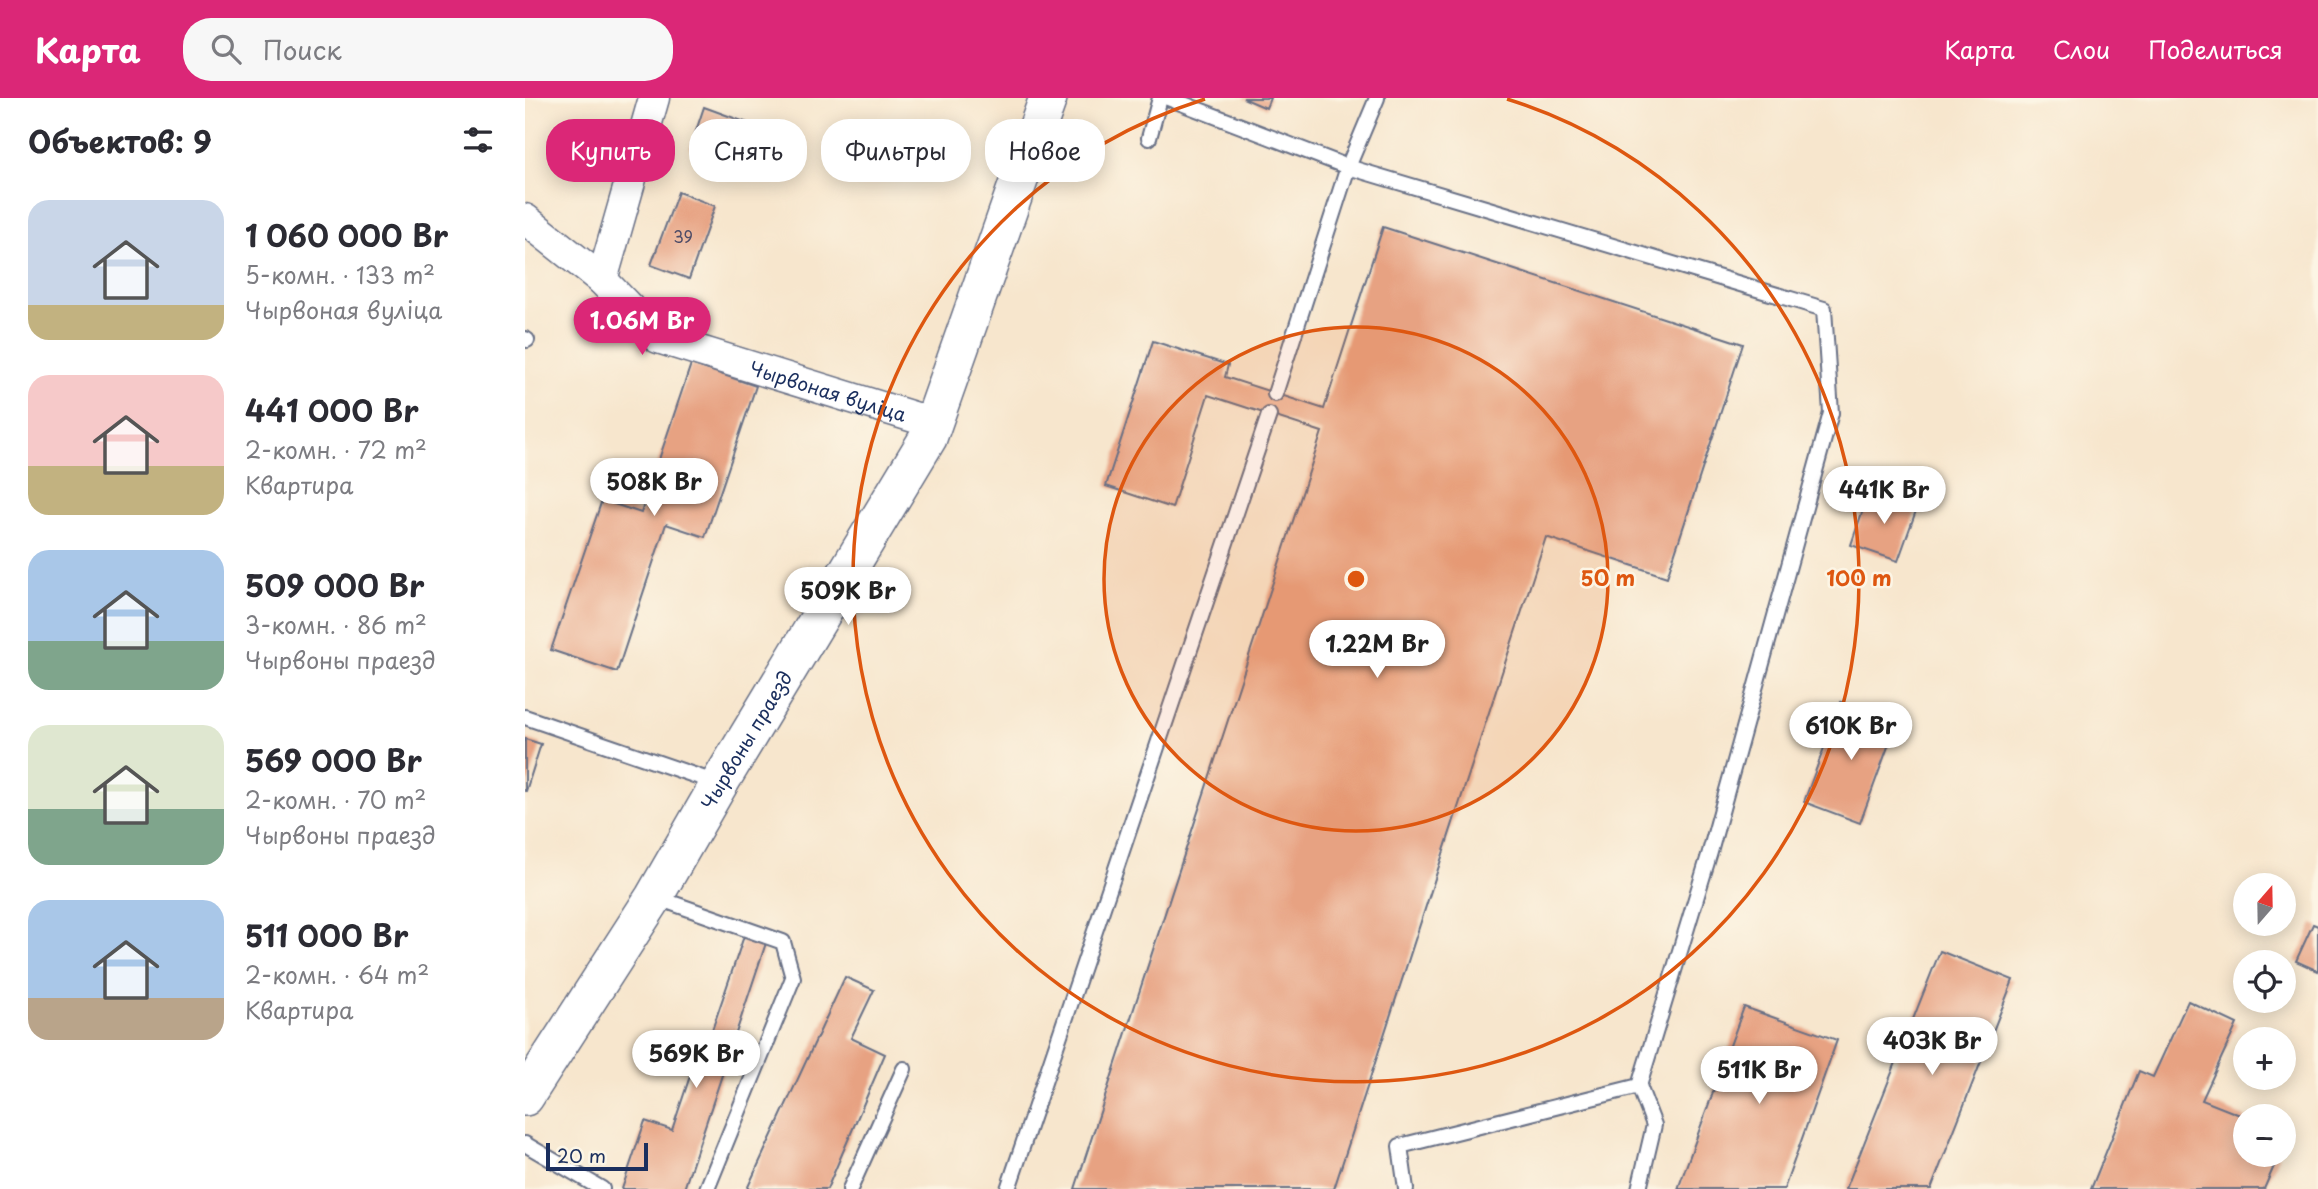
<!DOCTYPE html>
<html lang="ru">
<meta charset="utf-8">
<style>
:root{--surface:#fff;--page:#f7f7f7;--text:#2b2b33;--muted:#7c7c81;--accent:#db2777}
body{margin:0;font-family:"Playpen Sans",sans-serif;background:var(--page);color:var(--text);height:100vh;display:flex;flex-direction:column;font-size:26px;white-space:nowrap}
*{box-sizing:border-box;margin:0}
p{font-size:23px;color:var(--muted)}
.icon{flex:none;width:38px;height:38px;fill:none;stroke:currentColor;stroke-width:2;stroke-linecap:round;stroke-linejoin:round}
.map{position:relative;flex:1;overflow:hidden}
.sheet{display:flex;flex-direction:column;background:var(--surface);width:525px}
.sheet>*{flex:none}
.guide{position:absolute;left:21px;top:21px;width:665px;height:63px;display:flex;gap:14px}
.needle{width:46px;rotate:20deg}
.controls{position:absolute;left:1708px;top:775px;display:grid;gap:14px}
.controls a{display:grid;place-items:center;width:63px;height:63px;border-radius:50%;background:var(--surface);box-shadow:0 4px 18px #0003;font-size:35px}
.scale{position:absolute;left:21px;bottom:18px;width:102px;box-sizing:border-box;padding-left:7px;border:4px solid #1b2f5e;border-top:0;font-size:19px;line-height:24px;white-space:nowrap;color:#1b2f5e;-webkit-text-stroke:5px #fcf5e5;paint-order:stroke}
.price{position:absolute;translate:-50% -60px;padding:0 16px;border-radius:24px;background:#fff;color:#222;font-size:23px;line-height:46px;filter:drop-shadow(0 2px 4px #0008)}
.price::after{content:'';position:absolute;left:50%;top:42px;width:21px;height:16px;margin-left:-10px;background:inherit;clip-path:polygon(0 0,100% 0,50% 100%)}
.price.active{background:var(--accent);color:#fff}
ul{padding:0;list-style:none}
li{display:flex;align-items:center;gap:21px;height:175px;padding:0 28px}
li span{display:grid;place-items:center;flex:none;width:196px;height:140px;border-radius:21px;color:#555}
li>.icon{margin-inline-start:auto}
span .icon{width:84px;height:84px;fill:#fffc;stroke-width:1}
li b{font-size:30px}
h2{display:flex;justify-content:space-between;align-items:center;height:84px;padding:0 28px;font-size:30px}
.pill{padding:0 24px;border-radius:28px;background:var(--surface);box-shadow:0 4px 18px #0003;font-size:24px;line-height:63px}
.pill.active{background:var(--accent);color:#fff}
header{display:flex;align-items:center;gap:42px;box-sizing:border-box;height:98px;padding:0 35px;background:var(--accent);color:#fff}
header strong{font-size:33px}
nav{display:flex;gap:38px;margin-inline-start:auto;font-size:24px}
.search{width:490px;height:63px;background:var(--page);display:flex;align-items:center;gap:18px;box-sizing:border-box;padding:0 24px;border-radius:28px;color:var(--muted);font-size:26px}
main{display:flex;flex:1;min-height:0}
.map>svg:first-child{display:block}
</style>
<header>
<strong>Карта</strong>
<div class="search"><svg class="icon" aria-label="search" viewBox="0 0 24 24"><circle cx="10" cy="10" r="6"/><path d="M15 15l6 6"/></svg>Поиск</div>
<nav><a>Карта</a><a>Слои</a><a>Поделиться</a></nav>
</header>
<main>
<section class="sheet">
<h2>Объектов: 9<svg class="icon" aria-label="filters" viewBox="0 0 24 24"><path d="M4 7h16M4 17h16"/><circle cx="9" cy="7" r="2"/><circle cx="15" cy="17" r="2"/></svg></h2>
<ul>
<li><span style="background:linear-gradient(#c9d6e8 75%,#c2b280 0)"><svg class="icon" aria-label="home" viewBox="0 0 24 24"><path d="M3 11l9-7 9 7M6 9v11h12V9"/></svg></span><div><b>1 060 000 Br</b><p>5-комн. · 133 m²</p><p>Чырвоная вуліца</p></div></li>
<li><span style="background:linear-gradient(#f6c9c9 65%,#c2b280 0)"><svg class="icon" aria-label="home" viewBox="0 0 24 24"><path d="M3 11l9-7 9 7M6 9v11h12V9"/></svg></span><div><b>441 000 Br</b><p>2-комн. · 72 m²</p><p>Квартира</p></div></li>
<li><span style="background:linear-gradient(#a9c7e8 65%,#7fa58c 0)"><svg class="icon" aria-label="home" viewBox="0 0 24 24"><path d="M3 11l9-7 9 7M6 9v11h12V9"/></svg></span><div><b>509 000 Br</b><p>3-комн. · 86 m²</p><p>Чырвоны праезд</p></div></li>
<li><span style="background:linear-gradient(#dfe7d0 60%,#7fa58c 0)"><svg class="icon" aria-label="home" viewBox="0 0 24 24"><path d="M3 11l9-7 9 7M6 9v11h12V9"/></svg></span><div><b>569 000 Br</b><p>2-комн. · 70 m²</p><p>Чырвоны праезд</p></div></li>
<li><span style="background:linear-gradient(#a9c7e8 70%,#b9a48a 0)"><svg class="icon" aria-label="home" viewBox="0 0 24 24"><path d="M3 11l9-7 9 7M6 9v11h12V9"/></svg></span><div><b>511 000 Br</b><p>2-комн. · 64 m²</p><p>Квартира</p></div></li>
</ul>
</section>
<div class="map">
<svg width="1793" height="1091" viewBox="0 0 1793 1091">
<rect width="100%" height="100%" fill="#fcf5e5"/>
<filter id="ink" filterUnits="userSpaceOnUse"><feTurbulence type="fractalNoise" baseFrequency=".0143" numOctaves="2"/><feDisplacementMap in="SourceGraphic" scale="14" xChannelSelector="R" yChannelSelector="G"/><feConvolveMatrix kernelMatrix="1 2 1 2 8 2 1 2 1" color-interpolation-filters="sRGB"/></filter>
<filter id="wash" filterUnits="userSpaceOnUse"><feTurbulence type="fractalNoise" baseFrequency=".00686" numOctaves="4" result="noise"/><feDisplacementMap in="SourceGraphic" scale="28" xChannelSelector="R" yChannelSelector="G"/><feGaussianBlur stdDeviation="1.57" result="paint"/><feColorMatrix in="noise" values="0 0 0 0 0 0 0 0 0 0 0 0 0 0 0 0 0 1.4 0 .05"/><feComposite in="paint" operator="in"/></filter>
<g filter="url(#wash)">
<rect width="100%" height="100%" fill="#f7e6cd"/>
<g id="blocks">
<!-- building -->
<path fill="#e7a282" d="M718,0H745L741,10Z
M179,9L242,32L227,73L165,51Z
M153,94L190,108L164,181L126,167Z
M858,129L1218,246L1142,479L1021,439L809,1091H550L797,334L683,297L647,410L581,388L628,243L703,267L700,279L799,311Z
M166,266L231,288L180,439L141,426L92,574L26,552L77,402L116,415Z
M1344,394L1392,410L1373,463L1326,447Z
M1316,604L1372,624L1335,725L1279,704Z
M0,641L16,646L1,693H0Z
M1788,826L1793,828V873L1771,863Z
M219,838L241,845L159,1091H97L120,1023L147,1032L178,939L184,941Z
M1415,853L1488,882L1406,1091H1321Z
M320,879L349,892L326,940L360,956L302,1091H222Z
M1663,903L1712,926L1677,1002L1720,1019V1057H1754L1739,1091H1566L1614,973L1628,979Z
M1219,909L1312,942L1259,1091H1153Z"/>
</g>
</g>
<g filter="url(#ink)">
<use href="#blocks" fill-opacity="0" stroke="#686f85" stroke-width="2"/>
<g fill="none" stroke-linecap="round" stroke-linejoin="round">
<defs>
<path id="service" d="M643,0L823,69L1299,211L1306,315L1185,754L1114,988L1129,1027L1114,1091
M624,40L635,0
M0,241L2,242
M750,296L823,69L852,0
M0,619L192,685
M130,799L258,844L268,880L182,1091
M0,1046L77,1091
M325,1091L379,971
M483,1091L744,317
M881,1091L875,1048L1114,988"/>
<g id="minor">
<path id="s1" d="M129,0L77,182L133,240L408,325"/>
<path d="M0,121L77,182"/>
</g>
<g id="tertiary">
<path id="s2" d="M0,999L129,799L194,686L403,340L523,0"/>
</g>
</defs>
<!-- service casing -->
<use href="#service" stroke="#686f85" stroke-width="18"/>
<!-- minor casing -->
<use href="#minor" stroke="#686f85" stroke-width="33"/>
<!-- tertiary casing -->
<use href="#tertiary" stroke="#686f85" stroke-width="40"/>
<!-- service -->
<use href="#service" stroke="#fff" stroke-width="14"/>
<!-- minor -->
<use href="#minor" stroke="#fff" stroke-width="30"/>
<!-- tertiary -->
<use href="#tertiary" stroke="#fff" stroke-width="37"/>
</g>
</g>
<!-- distance rings -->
<circle cx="831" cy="481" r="252" fill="#de5710" fill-opacity=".12"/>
<g fill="none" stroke="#de5710" stroke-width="3.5">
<circle cx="831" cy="481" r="252"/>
<path d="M982 1A503 503 0 1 1 680 1"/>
</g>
<g text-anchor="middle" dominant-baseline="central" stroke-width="5" stroke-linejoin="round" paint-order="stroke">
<!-- number labels -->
<g font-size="16" fill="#4e4c67">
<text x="158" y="138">39</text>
</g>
<!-- street labels -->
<g font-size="19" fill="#1b2f5e" stroke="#fcf5e5">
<text stroke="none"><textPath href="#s1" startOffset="448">Чырвоная вуліца</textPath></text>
<text stroke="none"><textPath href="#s2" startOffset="420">Чырвоны праезд</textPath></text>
</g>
</g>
<circle cx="831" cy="481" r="10" fill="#de5710" stroke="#fcf5e5" stroke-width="3.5"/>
<g font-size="21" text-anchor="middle" font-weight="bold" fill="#de5710" stroke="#fcf5e5" stroke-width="5" stroke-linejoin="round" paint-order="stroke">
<text x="1083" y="488">50 m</text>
<text x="1334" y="488">100 m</text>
</g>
</svg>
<div class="controls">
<a><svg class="needle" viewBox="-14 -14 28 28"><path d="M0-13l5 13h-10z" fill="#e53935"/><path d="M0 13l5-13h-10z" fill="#7c7c81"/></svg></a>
<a><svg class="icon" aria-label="locate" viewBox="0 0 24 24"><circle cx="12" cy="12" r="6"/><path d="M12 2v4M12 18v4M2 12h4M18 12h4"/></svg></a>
<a>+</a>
<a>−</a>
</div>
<div class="scale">20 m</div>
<b class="price active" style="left:117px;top:259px">1.06M Br</b>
<b class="price" style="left:129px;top:420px">508K Br</b>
<b class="price" style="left:1359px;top:428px">441K Br</b>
<b class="price" style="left:323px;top:529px">509K Br</b>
<b class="price" style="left:852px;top:582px">1.22M Br</b>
<b class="price" style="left:1326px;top:664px">610K Br</b>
<b class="price" style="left:1407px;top:979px">403K Br</b>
<b class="price" style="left:171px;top:992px">569K Br</b>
<b class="price" style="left:1234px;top:1008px">511K Br</b>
<div class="guide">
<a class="pill active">Купить</a>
<a class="pill">Снять</a>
<a class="pill">Фильтры</a>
<a class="pill">Новое</a>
</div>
</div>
</main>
